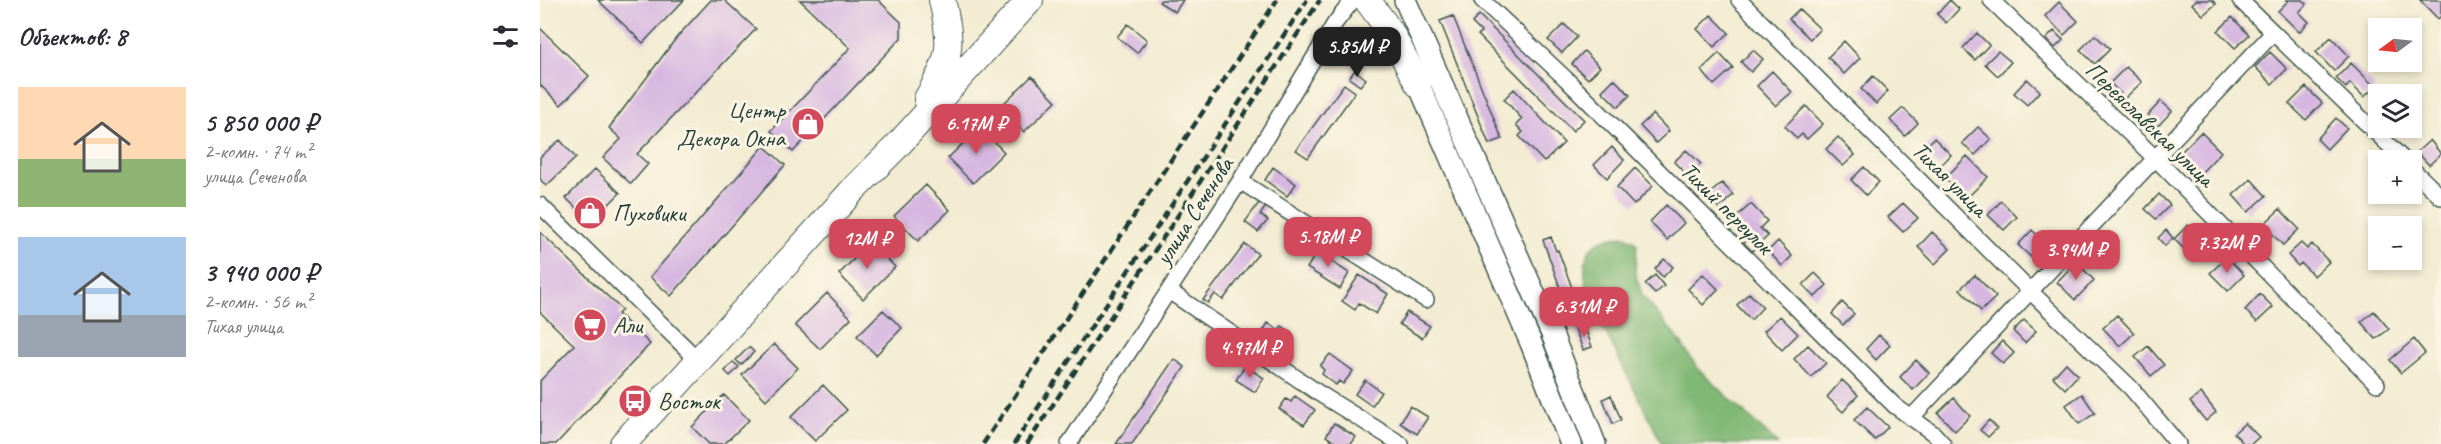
<!DOCTYPE html>
<html lang="ru">
<meta charset="utf-8">
<style>
:root{--surface:#fff;--page:#f2f2f3;--text:#2b2b33;--muted:#7c7c81;--accent:#d1495b}
body{margin:0;font-family:Caveat,sans-serif;background:var(--page);color:var(--text);height:100vh;display:flex;flex-direction:column;font-size:22px;white-space:nowrap}
*{box-sizing:border-box;margin:0}
p{font-size:20px;color:var(--muted)}
.icon{flex:none;width:33px;height:33px;fill:none;stroke:currentColor;stroke-width:2;stroke-linecap:round;stroke-linejoin:round}
.map{position:relative;flex:1;overflow:hidden}
.drawer{display:flex;flex-direction:column;background:var(--surface);width:540px}
.drawer>*{flex:none}
.needle{width:39px;rotate:255deg}
.controls{position:absolute;left:1828px;top:18px;display:grid;gap:12px}
.controls a{display:grid;place-items:center;width:54px;height:54px;border-radius:0px;background:var(--surface);box-shadow:0 3px 9px #0003;font-size:30px}
.price{position:absolute;translate:-50% -51px;padding:0 14px;border-radius:12px;background:var(--accent);color:#fff;font-size:20px;line-height:39px;filter:drop-shadow(0 2px 3px #0008)}
.price::after{content:'';position:absolute;left:50%;top:36px;width:18px;height:14px;margin-left:-9px;background:inherit;clip-path:polygon(0 0,100% 0,50% 100%)}
.price.selected{background:#222;color:#fff}
ul{padding:0;list-style:none}
li{display:flex;align-items:center;gap:18px;height:150px;padding:0 18px}
li span{display:grid;place-items:center;flex:none;width:168px;height:120px;border-radius:0px;color:#555}
li>.icon{margin-inline-start:auto}
span .icon{width:72px;height:72px;fill:#fffc;stroke-width:1}
li b{font-size:26px}
h2{display:flex;justify-content:space-between;align-items:center;height:72px;padding:0 18px;font-size:26px}
main{display:flex;flex:1;min-height:0}
.map>svg:first-child{display:block}
</style>
<main>
<section class="drawer">
<h2>Объектов: 8<svg class="icon" aria-label="filters" viewBox="0 0 24 24"><path d="M4 7h16M4 17h16"/><circle cx="9" cy="7" r="2"/><circle cx="15" cy="17" r="2"/></svg></h2>
<ul>
<li><span style="background:linear-gradient(#ffd9b3 60%,#8fb573 0)"><svg class="icon" aria-label="home" viewBox="0 0 24 24"><path d="M3 11l9-7 9 7M6 9v11h12V9"/></svg></span><div><b>5 850 000 ₽</b><p>2-комн. · 74 m²</p><p>улица Сеченова</p></div></li>
<li><span style="background:linear-gradient(#a9c7e8 65%,#9aa5b1 0)"><svg class="icon" aria-label="home" viewBox="0 0 24 24"><path d="M3 11l9-7 9 7M6 9v11h12V9"/></svg></span><div><b>3 940 000 ₽</b><p>2-комн. · 56 m²</p><p>Тихая улица</p></div></li>
</ul>
</section>
<div class="map">
<svg width="1901" height="444" viewBox="0 0 1901 444">
<rect width="100%" height="100%" fill="#fcf5e5"/>
<filter id="ink" filterUnits="userSpaceOnUse"><feTurbulence type="fractalNoise" baseFrequency=".0167" numOctaves="2"/><feDisplacementMap in="SourceGraphic" scale="12" xChannelSelector="R" yChannelSelector="G"/><feConvolveMatrix kernelMatrix="1 2 1 2 8 2 1 2 1" color-interpolation-filters="sRGB"/></filter>
<filter id="wash" filterUnits="userSpaceOnUse"><feTurbulence type="fractalNoise" baseFrequency=".008" numOctaves="4" result="noise"/><feDisplacementMap in="SourceGraphic" scale="24" xChannelSelector="R" yChannelSelector="G"/><feGaussianBlur stdDeviation="1.35" result="paint"/><feColorMatrix in="noise" values="0 0 0 0 0 0 0 0 0 0 0 0 0 0 0 0 0 1.4 0 .05"/><feComposite in="paint" operator="in"/></filter>
<g filter="url(#wash)">
<rect width="100%" height="100%" fill="#f3ecd2"/>
<!-- forest -->
<path fill="#80b875" stroke="#507a54" stroke-width="1.5" d="M1085,236L1094,241L1097,245L1095,272L1102,295L1139,340L1158,369L1238,444H1122L1050,301C1040,265 1040,238 1085,236Z"/>
<g id="blocks">
<!-- building -->
<path fill="#d7b7e1" d="M58,0H144L103,43Z
M171,0H184L216,29L97,154L108,164L91,184L63,158L81,139L69,128L137,37Z
M260,0H338L361,22V38L253,152L231,131L310,48Z
M621,0H643L635,12L619,2Z
M1410,0L1419,9L1406,23L1397,14Z
M1656,0H1672L1676,4L1663,15L1652,4Z
M1747,0H1763L1767,4L1759,12L1769,22L1759,32L1738,11L1748,1Z
M1880,0H1901V16L1898,19Z
M1519,2L1538,21L1524,35L1505,16Z
M1259,9L1280,29L1270,39L1249,19Z
M939,15L1044,120L1033,131L938,35L941,32L932,23Z
M1171,15L1189,33L1174,47L1157,29Z
M913,16L962,139L949,144L900,21Z
M1692,17L1709,35L1695,48L1678,31Z
M588,24L607,40L597,53L577,37Z
M1024,24L1037,37L1022,53L1008,40Z
M0,28L49,76L21,105L0,85Z
M1514,31L1523,40L1515,48L1506,39Z
M1437,33L1449,45L1435,60L1423,48Z
M1555,35L1570,49L1555,64L1540,50Z
M1791,37L1809,56L1794,71L1776,52Z
M1304,41L1320,58L1304,74L1288,57Z
M1213,50L1223,59L1211,72L1201,62Z
M1044,51L1060,67L1048,79L1032,64Z
M1458,51L1471,62L1458,76L1445,64Z
M1730,52L1747,69L1732,84L1715,67Z
M1179,53L1193,68L1174,85L1161,70Z
M1811,63L1835,87L1824,97L1810,83L1806,88L1796,78Z
M1586,67L1602,82L1585,98L1570,83Z
M815,70L826,79L820,86L809,78Z
M1232,71L1252,92L1236,106L1217,86Z
M492,76L516,101L484,132L460,107Z
M1333,76L1348,91L1336,104L1321,89Z
M1074,79L1090,95L1078,107L1062,91Z
M1487,79L1500,91L1487,105L1474,93Z
M804,84L815,92L768,158L756,150Z
M1766,87L1782,103L1766,120L1749,104Z
M974,89L1024,143L1004,162L979,136L983,132L976,125L982,119L964,99Z
M1621,101L1632,111L1618,126L1608,115Z
M1266,106L1283,124L1267,139L1262,134L1257,139L1245,126Z
M1363,108L1378,123L1365,136L1350,120Z
M1113,114L1129,131L1116,143L1100,126Z
M1796,118L1807,128L1787,149L1777,139Z
M440,127L464,152L433,183L408,158Z
M1438,127L1451,139L1435,155L1422,143Z
M1661,132L1681,152L1660,174L1640,153Z
M1298,137L1315,155L1303,166L1286,149Z
M1394,138L1411,155L1399,167L1382,151Z
M20,140L36,158L6,186L0,179V157Z
M1890,140L1901,154L1889,165L1877,152Z
M224,146L245,165L131,296L110,277Z
M1072,147L1084,160L1067,178L1054,165Z
M1146,150L1161,164L1148,176L1134,162Z
M1427,156L1448,177L1426,199L1405,178Z
M733,167L756,184L747,196L725,180Z
M1324,167L1339,182L1326,195L1311,180Z
M1095,168L1113,186L1094,205L1077,187Z
M55,169L80,193L51,222L26,198Z
M1711,179L1726,196L1708,212L1693,195Z
M1182,183L1193,195L1179,208L1167,196Z
M386,185L410,210L378,241L354,216Z
M1619,194L1630,205L1616,219L1605,209Z
M721,200L727,205L720,215L728,220L718,232L705,222Z
M1461,201L1477,217L1464,230L1448,215Z
M1363,203L1378,218L1363,232L1348,217Z
M1211,204L1227,221L1220,228L1228,236L1212,251L1204,243L1210,237L1194,219Z
M1126,205L1144,223L1127,240L1110,222Z
M1740,209L1759,229L1743,245L1723,225Z
M1648,225L1664,242L1650,255L1634,239Z
M756,226L762,234L751,242L745,234Z
M1492,230L1507,244L1493,259L1478,245Z
M1626,230L1633,238L1625,246L1618,238Z
M0,232L82,310L78,314L110,344L16,444H0V381L34,345L0,312Z
M1392,232L1410,249L1395,264L1378,247Z
M1011,237L1016,251L1018,250L1044,320L1033,324L1003,240Z
M1238,241L1252,256L1242,266L1228,251Z
M331,242L355,267L323,299L299,274Z
M1761,243L1767,249L1772,244L1789,262L1774,276L1761,263L1758,266L1748,255Z
M705,244L718,254L683,300L675,294L668,303L663,300Z
M780,247L795,256L792,262L809,273L800,289L767,268Z
M1687,257L1704,275L1688,291L1670,273Z
M1124,259L1133,267L1123,277L1115,269Z
M1536,262L1554,280L1535,300L1517,282Z
M1275,273L1287,285L1275,297L1263,285Z
M1163,274L1178,289L1163,305L1148,289Z
M819,275L848,294L836,314L819,303L815,310L802,301Z
M1115,275L1124,286L1115,294L1105,284Z
M1435,275L1456,297L1441,311L1420,289Z
M287,293L311,318L280,349L255,325Z
M1209,293L1223,307L1211,320L1197,305Z
M1720,294L1733,307L1717,322L1705,310Z
M1302,302L1314,314L1303,325L1292,314Z
M343,310L362,328L336,355L317,336Z
M1834,311L1849,329L1836,339L1821,322Z
M867,312L890,326L882,338L859,324Z
M1577,315L1594,333L1580,346L1563,328Z
M1240,316L1258,334L1242,350L1224,331Z
M1484,320L1496,331L1485,343L1473,331Z
M728,323L739,330L742,326L751,332L740,349L720,336Z
M1044,325L1052,347L1043,350L1035,328Z
M1339,335L1350,345L1336,360L1326,349Z
M1874,339L1885,353L1861,373L1850,360Z
M1462,341L1474,353L1463,364L1451,353Z
M234,344L258,368L226,400L202,375Z
M1268,345L1286,363L1271,377L1254,359Z
M1608,346L1624,365L1611,376L1595,357Z
M209,347L214,352L201,365L196,360Z
M790,354L813,371L803,384L799,381L796,385L782,374L784,370L780,366Z
M634,359L645,367L592,444H576Z
M1376,360L1389,373L1373,390L1360,377Z
M193,362L199,367L190,376L185,371Z
M1526,363L1538,375L1525,389L1513,377Z
M705,366L724,378L715,392L696,380Z
M825,380L841,392L832,406L815,394Z
M1302,380L1318,395L1303,412L1287,397Z
M283,385L307,410L275,441L251,417Z
M1661,393L1676,412L1666,421L1650,402Z
M1542,394L1555,413L1539,424L1526,405Z
M184,395L209,420L184,444H169L152,427Z
M1071,395L1081,420L1073,424L1063,399Z
M755,396L775,410L764,425L739,409L746,399L751,402Z
M1414,398L1430,416L1415,431L1398,413Z
M870,406L888,417L877,434L860,423Z
M1327,407L1348,427L1335,440L1314,420Z
M1449,420L1457,428L1448,437L1440,430Z
M794,423L816,437L811,444H798L786,436Z
M1705,423L1719,437L1711,444H1704L1694,433Z"/>
</g>
</g>
<g filter="url(#ink)">
<use href="#blocks" fill-opacity="0" stroke="#3f574c" stroke-width="1.5"/>
<g fill="none" stroke-linecap="round" stroke-linejoin="round">
<defs>
<path id="minor" d="M942,0L1026,79L1355,406L1394,434L1403,444
M1199,0L1490,291L1591,388L1638,444
M1451,0L1616,159L1837,384
M1700,0L1864,160
M1872,169L1901,197
M700,181L886,300
M0,205L159,361
M629,291L780,394L861,444
M1371,418L1733,33
M529,444L700,181L795,23L813,0"/>
<path id="secondary" d="M865,0L1012,334L1055,444
M872,69L991,343L1031,444"/>
<path id="trunk" d="M827,0L850,31L878,84
M387,99C411,57 413,47 402,0
M83,444L313,190L356,147L490,0"/>
</defs>
<!-- minor casing -->
<use href="#minor" stroke="#3f574c" stroke-width="18"/>
<!-- secondary casing -->
<use href="#secondary" stroke="#3f574c" stroke-width="24"/>
<!-- trunk casing -->
<use href="#trunk" stroke="#3f574c" stroke-width="28"/>
<!-- minor -->
<use href="#minor" stroke="#fff" stroke-width="15"/>
<!-- secondary -->
<use href="#secondary" stroke="#fff" stroke-width="21"/>
<!-- trunk -->
<use href="#trunk" stroke="#fff" stroke-width="26"/>
<!-- rail -->
<path stroke="#1f3d34" stroke-width="4.5" stroke-dasharray="9 4.5" stroke-linecap="butt" d="M443,444L737,0
M474,444L767,0
M487,444L780,0"/>
</g>
</g>
<!-- icons -->
<defs>
<symbol id="shop-disc" viewBox="-11 -11 22 22"><circle r="9.5" fill="#d1495b" stroke="#fcf5e5"/><path d="M-5-2.5h2.3a2.7 3.5 0 0 1 5.4 0H5L5.5 6h-11ZM-1.5-2.5h3a1.5 2.3 0 0 0-3 0Z" fill="#fff"/></symbol>
<symbol id="supermarket-disc" viewBox="-11 -11 22 22"><circle r="9.5" fill="#d1495b" stroke="#fcf5e5"/><path d="M-6-5.5h2.5l.6 2H6L4.5 2H-2.5L-4.4-4H-6ZM-1.5 3.2a1.3 1.3 0 1 0 .1 0ZM3 3.2a1.3 1.3 0 1 0 .1 0Z" fill="#fff"/></symbol>
<symbol id="bus-disc" viewBox="-11 -11 22 22"><circle r="9.5" fill="#d1495b" stroke="#fcf5e5"/><path d="M-5-6H5V4H4V6H2V4H-2V6H-4V4H-5ZM-3.5-4V0h7V-4ZM-3.5 1.2v1.5H-2V1.2ZM2 1.2v1.5H3.5V1.2Z" fill="#fff"/></symbol>
</defs>
<g fill-rule="evenodd">
<use href="#shop-disc" x="249" y="105" width="38" height="38"/>
<use href="#shop-disc" x="31" y="194" width="38" height="38"/>
<use href="#supermarket-disc" x="31" y="306" width="38" height="38"/>
<use href="#bus-disc" x="76" y="382" width="38" height="38"/>
</g>
<g text-anchor="middle" dominant-baseline="central" stroke-width="6" stroke-linejoin="round" paint-order="stroke">
<!-- poi labels -->
<g font-size="24" fill="#1f3d34" stroke="#fcf5e5" text-anchor="start">
<text x="245" y="110" text-anchor="end">Центр<tspan x="245" dy="28">Декора Окна</tspan></text>
<text x="73" y="213">Пуховики</text>
<text x="73" y="325">Али</text>
<text x="118" y="401">Восток</text>
</g>
<!-- street labels -->
<g font-size="24" fill="#1f3d34" stroke="#fcf5e5">
<text transform="translate(1610 124) rotate(44)">Переяславская улица</text>
<text transform="translate(1410 179) rotate(45)">Тихая улица</text>
<text transform="translate(1187 208) rotate(45)">Тихий переулок</text>
<text transform="translate(654 211) rotate(-57)">улица Сеченова</text>
</g>
</g>
</svg>
<div class="controls">
<a><svg class="needle" viewBox="-14 -14 28 28"><path d="M0-13l5 13h-10z" fill="#e53935"/><path d="M0 13l5-13h-10z" fill="#7c7c81"/></svg></a>
<a><svg class="icon" aria-label="layers" viewBox="0 0 24 24"><path d="M12 4l9 5-9 5-9-5zM3 14l9 5 9-5"/></svg></a>
<a>+</a>
<a>−</a>
</div>
<b class="price selected" style="left:817px;top:78px">5.85M ₽</b>
<b class="price" style="left:436px;top:155px">6.17M ₽</b>
<b class="price" style="left:788px;top:268px">5.18M ₽</b>
<b class="price" style="left:327px;top:270px">12M ₽</b>
<b class="price" style="left:1687px;top:274px">7.32M ₽</b>
<b class="price" style="left:1536px;top:281px">3.94M ₽</b>
<b class="price" style="left:1044px;top:338px">6.31M ₽</b>
<b class="price" style="left:710px;top:379px">4.97M ₽</b>
</div>
</main>
